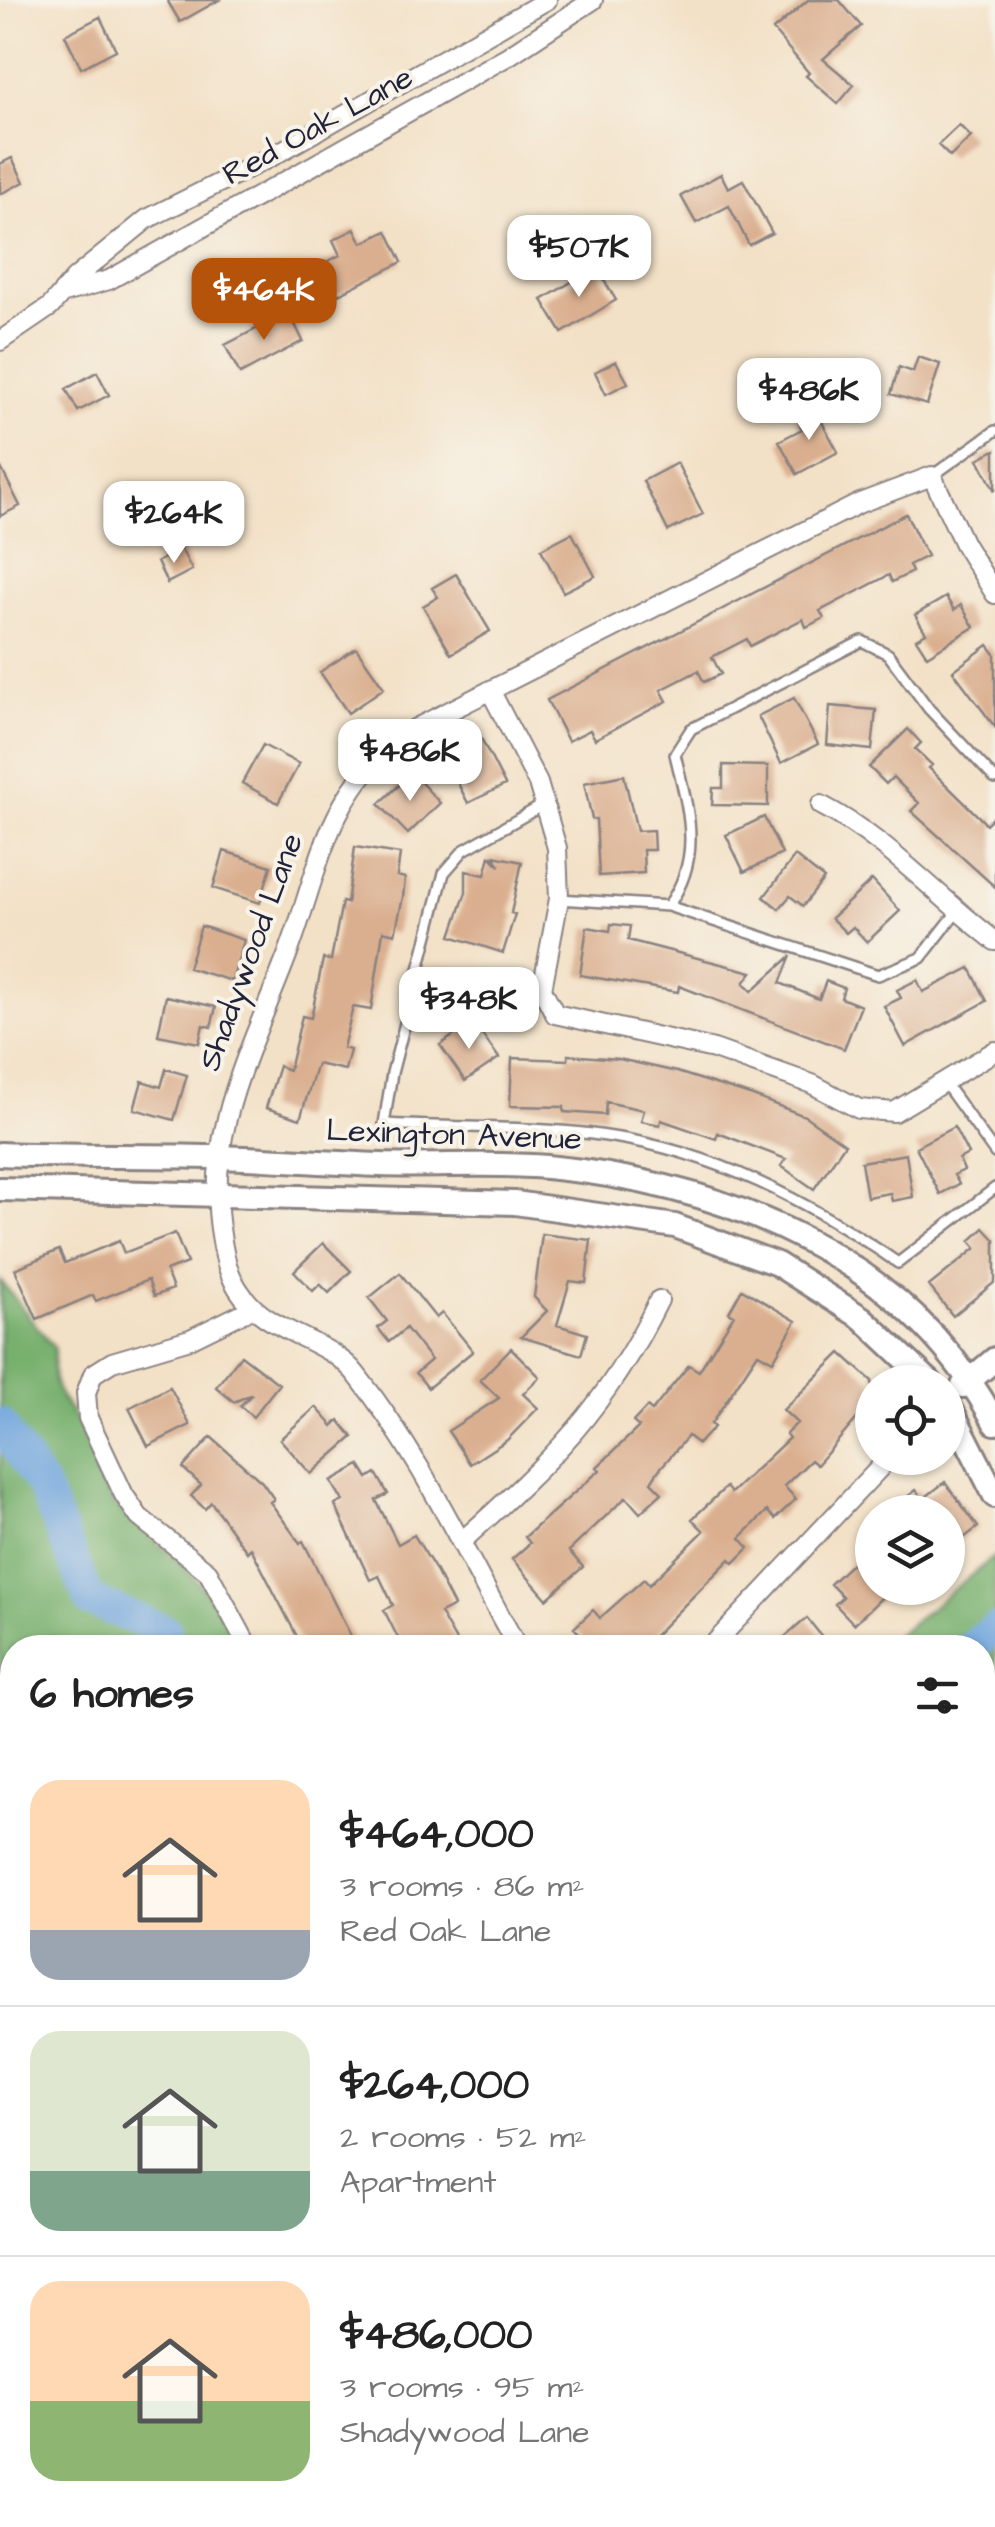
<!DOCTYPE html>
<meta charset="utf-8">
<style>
:root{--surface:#fff;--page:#f6f6f6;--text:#222;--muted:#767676;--line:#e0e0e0;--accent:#b45309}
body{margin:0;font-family:"Architects Daughter",sans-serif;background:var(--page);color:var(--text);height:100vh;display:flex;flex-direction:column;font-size:38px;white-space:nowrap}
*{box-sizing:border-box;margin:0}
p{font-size:32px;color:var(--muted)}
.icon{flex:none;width:55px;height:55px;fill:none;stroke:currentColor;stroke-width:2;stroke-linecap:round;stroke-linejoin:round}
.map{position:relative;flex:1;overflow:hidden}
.sheet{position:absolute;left:0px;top:1635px;width:995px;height:892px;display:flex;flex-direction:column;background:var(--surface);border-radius:40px 40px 0 0;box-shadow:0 2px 8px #0004}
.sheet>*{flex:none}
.controls{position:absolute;left:855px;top:1365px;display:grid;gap:20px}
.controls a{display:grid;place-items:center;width:110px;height:110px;border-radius:50%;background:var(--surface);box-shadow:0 2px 8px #0004;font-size:50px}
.price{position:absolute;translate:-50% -85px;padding:0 22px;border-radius:20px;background:#fff;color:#222;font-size:32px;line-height:65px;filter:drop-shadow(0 2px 5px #0008)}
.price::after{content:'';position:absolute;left:50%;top:60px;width:30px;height:22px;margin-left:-15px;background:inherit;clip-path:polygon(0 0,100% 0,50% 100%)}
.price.selected{background:var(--accent);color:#fff}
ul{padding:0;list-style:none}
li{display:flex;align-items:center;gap:30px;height:250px;padding:0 30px}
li+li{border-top:2px solid var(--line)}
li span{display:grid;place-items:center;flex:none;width:280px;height:200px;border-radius:30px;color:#555}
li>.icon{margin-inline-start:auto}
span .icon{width:120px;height:120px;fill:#fffc;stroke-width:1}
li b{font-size:42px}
h2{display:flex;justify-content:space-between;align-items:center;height:120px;padding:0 30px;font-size:42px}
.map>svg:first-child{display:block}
</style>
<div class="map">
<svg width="995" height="2527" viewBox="0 0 995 2527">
<rect width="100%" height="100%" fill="#f7f3e8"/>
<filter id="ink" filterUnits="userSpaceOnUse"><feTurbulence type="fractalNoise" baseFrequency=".01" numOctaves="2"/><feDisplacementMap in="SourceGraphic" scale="20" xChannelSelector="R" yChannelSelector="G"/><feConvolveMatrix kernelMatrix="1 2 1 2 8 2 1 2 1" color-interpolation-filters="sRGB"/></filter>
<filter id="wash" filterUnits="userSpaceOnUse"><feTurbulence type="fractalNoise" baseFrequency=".0048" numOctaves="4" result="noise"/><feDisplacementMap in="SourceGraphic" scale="40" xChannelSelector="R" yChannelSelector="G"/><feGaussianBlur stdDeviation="2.25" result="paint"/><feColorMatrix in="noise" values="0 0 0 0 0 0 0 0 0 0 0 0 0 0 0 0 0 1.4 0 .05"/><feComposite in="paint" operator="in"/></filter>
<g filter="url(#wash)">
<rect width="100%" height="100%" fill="#f3e1c7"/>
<!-- forest -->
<path fill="#78b06e" stroke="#4d6954" stroke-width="2.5" d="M0,1280L55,1349C49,1382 57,1393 75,1418C93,1442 90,1476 113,1502C134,1526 160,1543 182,1565C208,1590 223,1616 239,1647L12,1648V2032L0,2019Z
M995,1556V1732L983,1739L982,1648L882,1647Z
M219,2515H641V2527H214Z"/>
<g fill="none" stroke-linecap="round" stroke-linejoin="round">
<!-- river -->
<path stroke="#6fa5dd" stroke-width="32" d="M0,1424L42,1486L90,1601L166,1631L170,1648
M970,1648L995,1629
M542,2515L552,2527
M585,2527L586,2515"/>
</g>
<g id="blocks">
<!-- building -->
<path fill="#daaf8f" d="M167,0H219L180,22Z
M808,0H839L861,26L823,59L854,85L838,104L806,76L809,73L773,30Z
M100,17L116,50L81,68L65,35Z
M959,125L971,137L950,157L938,145Z
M12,158L24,182L0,194V164Z
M721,174L728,188L743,180L772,233L749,245L729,206L696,223L681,196Z
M355,229L362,243L387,231L402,262L325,301L310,271L340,255L333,240Z
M596,267L616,300L562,333L542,300Z
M289,312L303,341L240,374L225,345Z
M918,357L940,364L927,405L891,394L899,367L913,372Z
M616,361L628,383L606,394L595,372Z
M97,372L109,395L78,411L66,389Z
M815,409L838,452L797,474L779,441L802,429L797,419Z
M995,450V491L978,459Z
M677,463L703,514L668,531L643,481Z
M0,466L20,506L0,516Z
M906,514L927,556L909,565L912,572L892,582L889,575L820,611L824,618L806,627L803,619L750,646L747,639L712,657L721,674L704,682L698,671L661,690L667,701L595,739L590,730L568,741L547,700Z
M572,533L595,576L563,592L541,549Z
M181,549L192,570L167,583L157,562Z
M456,574L490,631L451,654L423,606L438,597L432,588Z
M946,597L954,610L961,605L974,627L927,656L916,639L926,633L915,615Z
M988,645L995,654V727L953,671Z
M356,648L384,688L348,713L320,672Z
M794,698L818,744L781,763L758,716Z
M830,706L876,710L872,750L827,745Z
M908,729L921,743L915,749L932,765L929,768L986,824L995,815V887L911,811L919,803L893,777L886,784L869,767Z
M480,736L505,785L468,803L443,754Z
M263,745L299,764L278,803L242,783Z
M723,765L768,766V806L712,805L713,788H723Z
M412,773L440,803L408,834L379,804Z
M624,775L637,831L653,830L654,850H643L644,873L599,876L596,819H592L584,783Z
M764,817L782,854L744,872L726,835Z
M355,847L400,854L397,876L405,878L403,897L395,934L383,931L371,1010L353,1007L343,1048L350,1050L345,1070L317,1064L300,1119L266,1108L279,1066L289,1070L302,1016L311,1018L323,959L331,960L342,902L347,903Z
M224,851L271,866L260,903L213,888Z
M490,856L500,866L494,856L522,862L511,913L515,914L503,953L451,936L466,892V871L485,875Z
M795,856L824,879L803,906L790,896L779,909L764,897Z
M872,880L900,911L867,942L853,927L846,933L831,918Z
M611,924L630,926L628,940L752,972L744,983L752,991L791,956L780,983L819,999L826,981L844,988L841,998L861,1006L844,1049L679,986L678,992L580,975L587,927L610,931Z
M201,926L244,940L232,981L188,968Z
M970,968L987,1001L905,1046L884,1006L901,998L897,990L917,980L923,992Z
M482,973L484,1011L442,1013L440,993H451L450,974Z
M166,996L216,1007L211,1027L203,1025L199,1043L158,1035Z
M473,1022L499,1058L465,1081L440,1045Z
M568,1055L619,1059L677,1072L753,1096L805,1116L845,1144L814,1189L781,1166L786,1159L718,1133L716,1139L661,1120L660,1125L641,1121L644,1110L606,1102L605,1115L564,1112V1107L510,1106L512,1058L568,1060Z
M166,1069L187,1075L174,1120L134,1109L142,1081L161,1087Z
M954,1127L968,1154L959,1159L964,1170L954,1175L959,1184L940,1194L916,1147Z
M906,1154L913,1197L892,1201L890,1193L867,1197L861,1162Z
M984,1228L995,1240V1282L953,1316L929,1286L976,1248L970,1241Z
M175,1233L187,1263L166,1271L173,1289L154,1296L148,1280L96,1301L93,1295L37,1319L15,1269L59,1250L65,1263L119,1241L124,1253Z
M542,1234L591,1240L586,1283L570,1281L557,1325L587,1334L581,1355L521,1337L547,1311L534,1297Z
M323,1243L351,1271L329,1293L320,1284L313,1291L294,1271Z
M400,1273L436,1318L442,1313L473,1351L428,1388L416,1373L431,1360L406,1328L389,1342L378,1328L387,1321L369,1298Z
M742,1289L796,1321L773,1361L758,1353L711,1424L714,1427L698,1444L688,1436L658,1471L651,1482L662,1493L640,1513L626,1497L569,1551L583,1567L547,1599L512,1559L530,1543L525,1537L600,1470L597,1467L639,1427L633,1422L647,1407L652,1411L689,1365L699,1371L734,1315L729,1312Z
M511,1348L540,1377L523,1394L538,1408L507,1440L470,1464L448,1431L499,1398L480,1380Z
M841,1353L872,1381V1401L817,1465L811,1460L784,1486L796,1499L775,1519L767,1511L740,1538L749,1548L734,1563L730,1559L642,1648H576L585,1639L574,1628L593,1610L600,1618L644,1579L649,1585L704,1531L692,1519L726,1487L731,1493L789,1438L786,1434L797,1423L783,1410Z
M241,1355L279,1384L253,1417L240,1406L252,1394L234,1402L216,1387Z
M170,1387L190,1425L148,1446L129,1408Z
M316,1407L333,1426L339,1420L353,1437L311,1474L280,1439Z
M211,1437L262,1482L274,1499L270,1502L300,1543L303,1541L357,1648H303L251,1548L247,1552L211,1502L205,1509L191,1496L201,1485L183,1468Z
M360,1465L368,1478L376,1473L388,1494L376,1500L398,1544L414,1535L434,1567L454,1606L440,1613L460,1648H403L384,1610L393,1605L379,1576L370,1580L335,1505L343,1501L331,1481Z
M945,1482L978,1527L960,1541L948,1524V1512H904L907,1510L901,1502L916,1490L923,1499Z
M872,1544V1588H892L854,1624L835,1604L843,1597L830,1584Z
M807,1618L831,1648H772Z"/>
</g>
</g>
<g filter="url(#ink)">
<use href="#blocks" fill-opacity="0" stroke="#8a8281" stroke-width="2.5"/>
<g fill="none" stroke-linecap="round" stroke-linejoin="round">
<defs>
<path id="service" d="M932,476L995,431
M543,805L464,850L444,873L392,1073L384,1124C455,1128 537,1126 606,1136C714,1151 810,1202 898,1263L995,1188
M559,899L668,906C704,856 688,810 675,754L691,729L862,641L888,654L929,709L995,779
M668,906L878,975L921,958L957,912
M944,1082L995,1153
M982,1854L995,1863
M982,1921L995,1896
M982,2231H995
M982,2260L995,2259
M740,2527V2515
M851,2527L882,2515
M957,2527L969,2515"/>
<path id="minor" d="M67,292L109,280L508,56L593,0
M0,341L50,307L75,278L147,219L271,157L547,0
M490,690L538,783L557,848L559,899L542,989L555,1014L714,1049L812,1084L859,1109L894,1112L995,1051
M821,805C887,839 935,895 995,941
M462,1541C552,1460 605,1410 659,1300
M249,1648L208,1572L139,1517L124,1495L88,1418L86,1393L93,1374L112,1362L190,1339L253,1308
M518,1648C466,1556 422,1457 356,1374C330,1341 277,1334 249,1303C230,1283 225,1262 221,1235C203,1130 256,1041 291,945C322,859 330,782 416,728L860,503L932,476L964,544L995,594
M710,1648L889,1458
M0,2203L12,2214
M0,2479L12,2477"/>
<path id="tertiary" d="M0,1154C71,1157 142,1155 213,1157C268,1158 324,1163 380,1165C435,1167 492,1162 547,1167C725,1184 908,1257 995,1423
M0,1189L515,1203L675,1226L777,1264L862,1318L930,1382
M963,1386L995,1359
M948,1403L995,1496"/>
</defs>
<!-- service casing -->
<use href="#service" stroke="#8a8281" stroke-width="14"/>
<!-- minor casing -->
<use href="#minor" stroke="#8a8281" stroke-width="22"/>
<!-- tertiary casing -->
<use href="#tertiary" stroke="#8a8281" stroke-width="28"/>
<!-- service -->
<use href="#service" stroke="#fff" stroke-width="9"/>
<!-- minor -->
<use href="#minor" stroke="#fff" stroke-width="18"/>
<!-- tertiary -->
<use href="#tertiary" stroke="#fff" stroke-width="22"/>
</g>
</g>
<g text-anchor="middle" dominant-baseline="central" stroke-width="8" stroke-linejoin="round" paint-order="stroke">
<!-- street labels -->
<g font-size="32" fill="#22223b" stroke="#f7f3e8">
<text transform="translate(318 126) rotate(-29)">Red Oak Lane</text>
<text transform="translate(251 952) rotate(-70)">Shadywood Lane</text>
<text transform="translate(454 1135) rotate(2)">Lexington Avenue</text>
</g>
</g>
</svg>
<div class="controls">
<a><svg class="icon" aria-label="locate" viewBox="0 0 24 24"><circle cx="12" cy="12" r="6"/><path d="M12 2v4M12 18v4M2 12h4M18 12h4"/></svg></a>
<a><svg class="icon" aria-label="layers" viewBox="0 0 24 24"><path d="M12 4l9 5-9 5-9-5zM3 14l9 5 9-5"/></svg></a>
</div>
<b class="price" style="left:579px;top:300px">$507K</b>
<b class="price selected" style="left:264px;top:343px">$464K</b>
<b class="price" style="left:809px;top:443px">$486K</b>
<b class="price" style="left:174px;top:566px">$264K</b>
<b class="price" style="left:410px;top:804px">$486K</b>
<b class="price" style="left:469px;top:1052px">$348K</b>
<section class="sheet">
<h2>6 homes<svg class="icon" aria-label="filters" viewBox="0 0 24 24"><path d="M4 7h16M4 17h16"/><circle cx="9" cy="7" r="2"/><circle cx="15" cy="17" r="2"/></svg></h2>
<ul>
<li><span style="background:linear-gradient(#ffd9b3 75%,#9aa5b1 0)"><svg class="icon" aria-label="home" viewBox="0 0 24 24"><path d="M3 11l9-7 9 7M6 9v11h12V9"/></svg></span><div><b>$464,000</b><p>3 rooms · 86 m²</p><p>Red Oak Lane</p></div></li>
<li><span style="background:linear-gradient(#dfe7d0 70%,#7fa58c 0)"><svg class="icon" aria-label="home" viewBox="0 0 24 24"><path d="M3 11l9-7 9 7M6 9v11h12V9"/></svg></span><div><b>$264,000</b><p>2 rooms · 52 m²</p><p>Apartment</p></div></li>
<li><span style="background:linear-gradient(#ffd9b3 60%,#8fb573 0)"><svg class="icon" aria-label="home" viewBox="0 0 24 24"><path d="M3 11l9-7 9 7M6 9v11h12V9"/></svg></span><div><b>$486,000</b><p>3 rooms · 95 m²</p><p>Shadywood Lane</p></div></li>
</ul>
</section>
</div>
